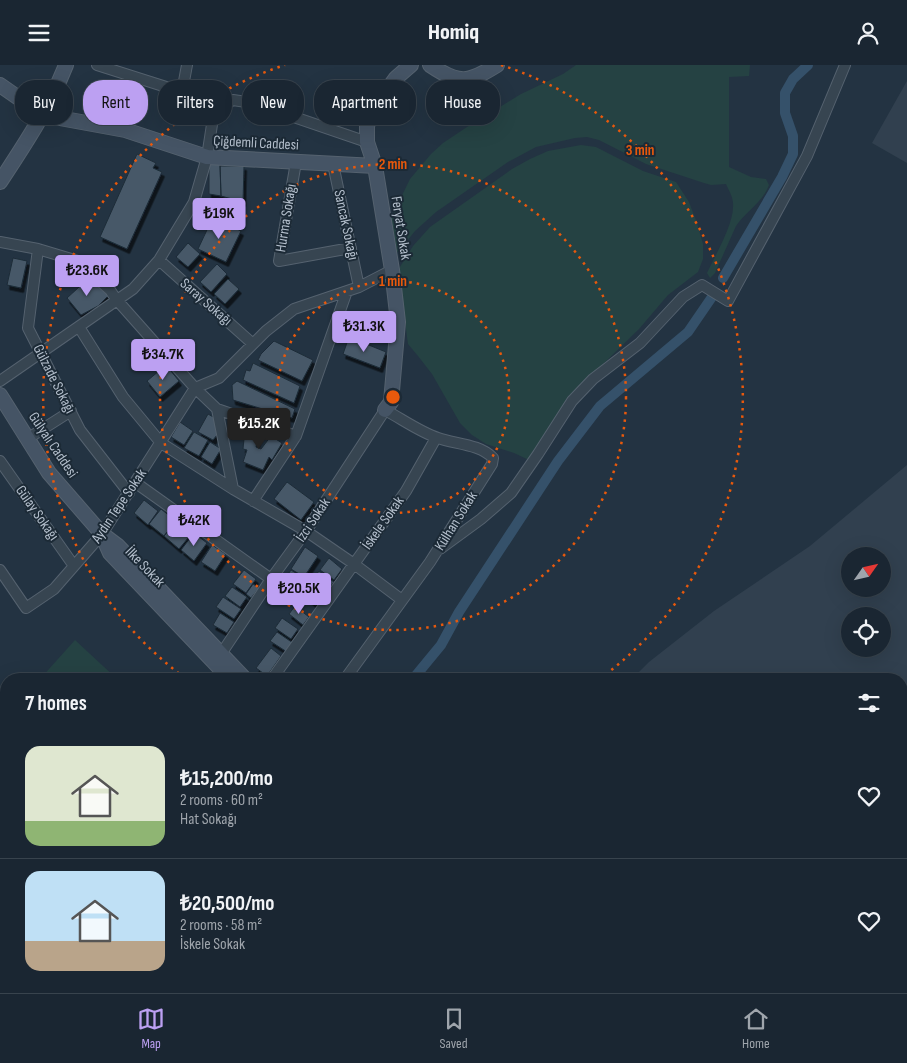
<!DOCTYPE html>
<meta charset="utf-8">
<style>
:root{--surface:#1a2632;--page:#27323e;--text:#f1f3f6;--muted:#9fa5ac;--line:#38434d;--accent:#bca0f2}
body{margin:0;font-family:"Sofia Sans Condensed",sans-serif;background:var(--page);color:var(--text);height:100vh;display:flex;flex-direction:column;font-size:19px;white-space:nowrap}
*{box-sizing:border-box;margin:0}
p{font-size:16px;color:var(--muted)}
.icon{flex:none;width:28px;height:28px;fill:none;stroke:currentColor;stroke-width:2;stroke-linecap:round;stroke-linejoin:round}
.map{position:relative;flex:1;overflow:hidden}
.drawer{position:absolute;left:0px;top:608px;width:908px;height:321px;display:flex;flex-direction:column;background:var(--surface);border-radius:20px 20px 0 0;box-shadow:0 5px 20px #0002,0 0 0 1px var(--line)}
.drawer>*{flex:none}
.guide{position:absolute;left:15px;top:15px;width:500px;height:45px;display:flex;gap:10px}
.needle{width:32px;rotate:56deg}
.buttons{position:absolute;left:841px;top:482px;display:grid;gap:10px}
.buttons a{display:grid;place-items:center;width:50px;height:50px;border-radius:50%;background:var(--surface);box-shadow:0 5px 20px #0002,0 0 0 1px var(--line);font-size:25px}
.price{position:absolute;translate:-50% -42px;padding:0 11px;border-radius:5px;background:var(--accent);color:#111;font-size:16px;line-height:32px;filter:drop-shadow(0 1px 2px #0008)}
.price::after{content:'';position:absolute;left:50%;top:30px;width:15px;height:11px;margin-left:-8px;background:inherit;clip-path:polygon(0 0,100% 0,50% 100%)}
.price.current{background:#222;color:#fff}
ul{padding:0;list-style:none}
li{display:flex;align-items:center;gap:15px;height:125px;padding:0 25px}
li+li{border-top:1px solid var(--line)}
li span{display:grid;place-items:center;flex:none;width:140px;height:100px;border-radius:15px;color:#555}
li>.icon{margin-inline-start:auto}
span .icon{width:60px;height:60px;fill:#fffc;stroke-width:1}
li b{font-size:21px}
h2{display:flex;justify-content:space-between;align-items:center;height:60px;padding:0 25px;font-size:21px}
.tag{padding:0 18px;border-radius:20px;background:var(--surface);box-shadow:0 5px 20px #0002,0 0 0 1px var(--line);font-size:18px;line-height:45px}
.tag.current{background:var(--accent);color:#111}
header{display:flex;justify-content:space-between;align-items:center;height:65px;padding:0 25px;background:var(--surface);font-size:22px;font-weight:800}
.dock{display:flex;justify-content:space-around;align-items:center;height:70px;border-top:1px solid var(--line);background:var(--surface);font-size:14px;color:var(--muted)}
.dock a{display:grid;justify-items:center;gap:2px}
.dock .current{color:var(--accent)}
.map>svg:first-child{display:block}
</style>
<header><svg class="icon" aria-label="menu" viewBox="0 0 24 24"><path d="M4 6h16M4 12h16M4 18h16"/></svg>Homiq<svg class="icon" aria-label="person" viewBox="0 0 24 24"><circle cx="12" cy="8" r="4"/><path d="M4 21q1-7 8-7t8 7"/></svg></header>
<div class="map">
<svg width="907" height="928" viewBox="0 0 907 928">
<defs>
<filter id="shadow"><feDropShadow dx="2.5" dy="4.5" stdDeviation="0" flood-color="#0009"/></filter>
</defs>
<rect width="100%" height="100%" fill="#233342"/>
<!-- airport -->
<path fill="#31404f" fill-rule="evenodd" d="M907,16V98L872,78Z
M907,400V928H392L393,922H901V614H632L649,597L714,546L810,481ZM850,491H882V524H850ZM850,551H882V584H850Z"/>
<!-- green -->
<path fill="#254243" d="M576,0H750L749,11L729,12V102L751,112L766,114L769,120C763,137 746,146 736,161L715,208L710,213L707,208C715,191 733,160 733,142C734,133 729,126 726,119L711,120L704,118L646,99L599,75L587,72L575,73L536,82L508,97L436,147L415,166L399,186L395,188L390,155L410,114L431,89L443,78L467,62L521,29L563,9Z
M581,80L596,82L643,106L676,117L689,137L697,158L703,179V194L698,207L668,230L639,264L598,304L529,395L514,388L486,379L472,370L460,358L432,309L418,291L408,279L398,205L413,181L430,162L512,104L530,94L548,86Z
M75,575L117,614H40Z
M0,743L6,748V791L0,786Z
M0,857L6,863V913L0,912Z"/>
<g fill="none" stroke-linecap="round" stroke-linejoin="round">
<!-- canal -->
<path stroke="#35516a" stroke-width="10" d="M723,213L782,112L793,89V71L785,48V28L793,14L808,0
M413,614L441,580L459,547L558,396L600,341L688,267L712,232"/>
</g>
<!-- building -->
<path fill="#465968" stroke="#1e2c38" filter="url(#shadow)" d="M137,89L156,98L153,103L162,107L127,184L100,172Z
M220,97L221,131L209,129V98Z
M220,101H244L243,137L221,131Z
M213,152L241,166L226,197L198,184Z
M188,178L200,189L188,202L176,192Z
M13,193L27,196L21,223L7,220Z
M217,199L227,209L211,227L200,217Z
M90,212L108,231L98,241L81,250L67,233Z
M228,214L239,224L225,239L214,229Z
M349,272L386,287L380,303L343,289Z
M274,276L313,295L302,316L258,295L261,289Z
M253,298L300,321L294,338L243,315L246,305L250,306Z
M166,300L179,316L160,332L147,316Z
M237,316L295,344L292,353L233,335L232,320Z
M208,349L215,353L217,370L213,375L198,367Z
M180,357L193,366L184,380L171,372Z
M248,365L259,367L256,382L261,384L271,371L282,378L272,395L269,392L263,405L243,397L247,385L243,384L244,374H247Z
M194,367L208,375L199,391L184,383Z
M210,377L221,384L212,399L201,392Z
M287,417L314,437L301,455L274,434Z
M144,435L158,446L148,460L134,448Z
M161,444L176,456L164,471L149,459Z
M177,455L193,467L179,484L164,471Z
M194,468L207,478L194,496L181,485Z
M212,480L226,489L215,506L201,497Z
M305,482L318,491L304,512L291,504Z
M329,493L342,504L334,515L320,505Z
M244,505L256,514L246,528L233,519Z
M291,505L302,512L293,526L282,518Z
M319,506L334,517L326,528L311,516Z
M306,518L323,531L316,540L300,527Z
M253,519L259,523L251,533L246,529Z
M232,522L247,532L240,542L225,531Z
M223,532L241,544L234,554L216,542Z
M295,541L309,552L303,560L289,549Z
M220,548L234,557L227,568L213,560Z
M282,553L298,564L291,574L275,563Z
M277,567L293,578L287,587L270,576Z
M271,583L281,591L267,611L256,603Z"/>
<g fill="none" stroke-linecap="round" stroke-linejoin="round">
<defs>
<path id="street" d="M97,0L182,27
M187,0L182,27L180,43L213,53
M296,97L279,196L351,183
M333,99L359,222
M0,177L38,184L78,196L110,225L116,234L195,323L217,344L296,371
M38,184L28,263L80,365L129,428
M159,195L253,279
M79,262L123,332L161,378L233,424L306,466L354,499L402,535
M0,316L133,224L159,195L194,137L207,92L213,53L219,43L233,35L253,38L367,77
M195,323L219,313L266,266L294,244L359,222L392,205
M217,344L233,424
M27,374L71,346
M0,396L74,501
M136,418L271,514
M253,436L296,371L347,226
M440,484L481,454L511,428L538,389L572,336L593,314L640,278L683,232L702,220L728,236L807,91L845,0
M0,505L26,543L54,524L102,469L195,323
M221,589L271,514L306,466L385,345C402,354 420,367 438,373C455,379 480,379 493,393L492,399L430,497L345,614
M272,614L406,426L436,373"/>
<path id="secondary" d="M430,0C460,20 468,18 497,0
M0,20L43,50L125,65L207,92L375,101
M0,117C25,79 49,43 66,0
M0,330L49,408L102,469L118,481L245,614
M385,345L391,337L398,257L392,205L375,101L367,77V60L383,31L396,13L411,0
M102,470L110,488L230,614
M0,740L6,745
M0,919H6"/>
<path id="highway" d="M0,802L6,808
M0,826L6,832
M0,849L6,854
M81,922L87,928
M102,922L107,928
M132,922L137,928"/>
</defs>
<!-- street casing -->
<use href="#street" stroke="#55626f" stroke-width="12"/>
<!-- secondary casing -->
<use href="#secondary" stroke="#55626f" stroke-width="16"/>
<!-- highway casing -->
<use href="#highway" stroke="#424f5c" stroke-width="21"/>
<!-- street -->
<use href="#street" stroke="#374551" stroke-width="10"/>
<!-- secondary -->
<use href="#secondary" stroke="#455465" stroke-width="14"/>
<!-- highway -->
<use href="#highway" stroke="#786653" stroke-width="19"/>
</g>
<!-- distance rings -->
<g fill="none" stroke="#e8590c" stroke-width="2.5" stroke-dasharray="2.5 5">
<circle cx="393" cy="332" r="116"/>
<circle cx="393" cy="332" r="233"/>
<path d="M185 613A349 349 0 0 1 285 0M501 0A349 349 0 0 1 601 613"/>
</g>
<g text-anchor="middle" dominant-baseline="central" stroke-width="4" stroke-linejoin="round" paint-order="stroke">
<!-- street labels -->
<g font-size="15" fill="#b4bfcc" stroke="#1c2a36">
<text transform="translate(256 78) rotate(3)">Çiğdemli Caddesi</text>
<text transform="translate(286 153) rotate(-81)">Hurma Sokağı</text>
<text transform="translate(346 160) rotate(78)">Sancak Sokağı</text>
<text transform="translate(401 163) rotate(81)">Feryat Sokak</text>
<text transform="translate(206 237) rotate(41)">Saray Sokağı</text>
<text transform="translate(54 314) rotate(63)">Gülzade Sokağı</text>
<text transform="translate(53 380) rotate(56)">Gülyalı Caddesi</text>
<text transform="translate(119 441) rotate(-56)">Aydın Tepe Sokak</text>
<text transform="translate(37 448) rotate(55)">Gülay Sokağı</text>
<text transform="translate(313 455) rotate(-56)">İzci Sokak</text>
<text transform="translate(456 456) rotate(-58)">Külhan Sokak</text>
<text transform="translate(383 458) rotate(-55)">İskele Sokak</text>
<text transform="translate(145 502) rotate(46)">İlke Sokak</text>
</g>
</g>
<circle cx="393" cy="332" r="8" fill="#e8590c" stroke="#1c2a36" stroke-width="2.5"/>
<g font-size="15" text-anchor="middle" font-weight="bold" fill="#e8590c" stroke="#1c2a36" stroke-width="4" stroke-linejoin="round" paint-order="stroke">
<text x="640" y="90">3 min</text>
<text x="393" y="104">2 min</text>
<text x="393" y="221">1 min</text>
</g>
</svg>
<div class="buttons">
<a><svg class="needle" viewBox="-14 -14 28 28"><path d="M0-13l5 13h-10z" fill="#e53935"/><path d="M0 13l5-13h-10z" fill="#9fa5ac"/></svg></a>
<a><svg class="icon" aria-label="locate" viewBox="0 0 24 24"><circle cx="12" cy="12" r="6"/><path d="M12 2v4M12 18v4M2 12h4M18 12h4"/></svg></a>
</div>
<b class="price" style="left:219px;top:175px">₺19K</b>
<b class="price" style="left:87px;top:232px">₺23.6K</b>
<b class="price" style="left:364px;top:288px">₺31.3K</b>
<b class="price" style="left:163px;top:316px">₺34.7K</b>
<b class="price current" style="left:259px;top:385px">₺15.2K</b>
<b class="price" style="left:194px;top:482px">₺42K</b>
<b class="price" style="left:299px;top:550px">₺20.5K</b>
<div class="guide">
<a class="tag">Buy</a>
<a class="tag current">Rent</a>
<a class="tag">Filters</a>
<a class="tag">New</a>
<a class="tag">Apartment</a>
<a class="tag">House</a>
</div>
<section class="drawer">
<h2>7 homes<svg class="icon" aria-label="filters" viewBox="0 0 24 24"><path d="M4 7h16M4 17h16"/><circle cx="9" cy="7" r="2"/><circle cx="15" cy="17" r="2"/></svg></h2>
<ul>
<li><span style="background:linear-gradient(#dfe7d0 75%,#8fb573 0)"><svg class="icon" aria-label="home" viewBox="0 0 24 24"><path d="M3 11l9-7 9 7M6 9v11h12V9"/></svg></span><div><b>₺15,200/mo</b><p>2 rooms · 60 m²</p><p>Hat Sokağı</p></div><svg class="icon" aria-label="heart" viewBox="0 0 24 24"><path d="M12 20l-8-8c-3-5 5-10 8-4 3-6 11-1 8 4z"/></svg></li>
<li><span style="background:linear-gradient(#bfe0f5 70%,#b9a48a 0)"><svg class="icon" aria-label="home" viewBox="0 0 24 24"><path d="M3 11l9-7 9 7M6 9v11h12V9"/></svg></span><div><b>₺20,500/mo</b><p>2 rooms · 58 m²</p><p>İskele Sokak</p></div><svg class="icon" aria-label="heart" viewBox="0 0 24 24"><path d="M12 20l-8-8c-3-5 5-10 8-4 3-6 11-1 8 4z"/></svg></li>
</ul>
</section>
</div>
<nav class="dock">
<a class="current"><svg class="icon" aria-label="map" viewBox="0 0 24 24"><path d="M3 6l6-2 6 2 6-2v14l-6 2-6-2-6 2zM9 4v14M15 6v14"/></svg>Map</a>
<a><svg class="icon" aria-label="saved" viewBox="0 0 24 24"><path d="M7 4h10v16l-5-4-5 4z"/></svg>Saved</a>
<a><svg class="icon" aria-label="home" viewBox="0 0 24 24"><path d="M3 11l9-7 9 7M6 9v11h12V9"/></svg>Home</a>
</nav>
